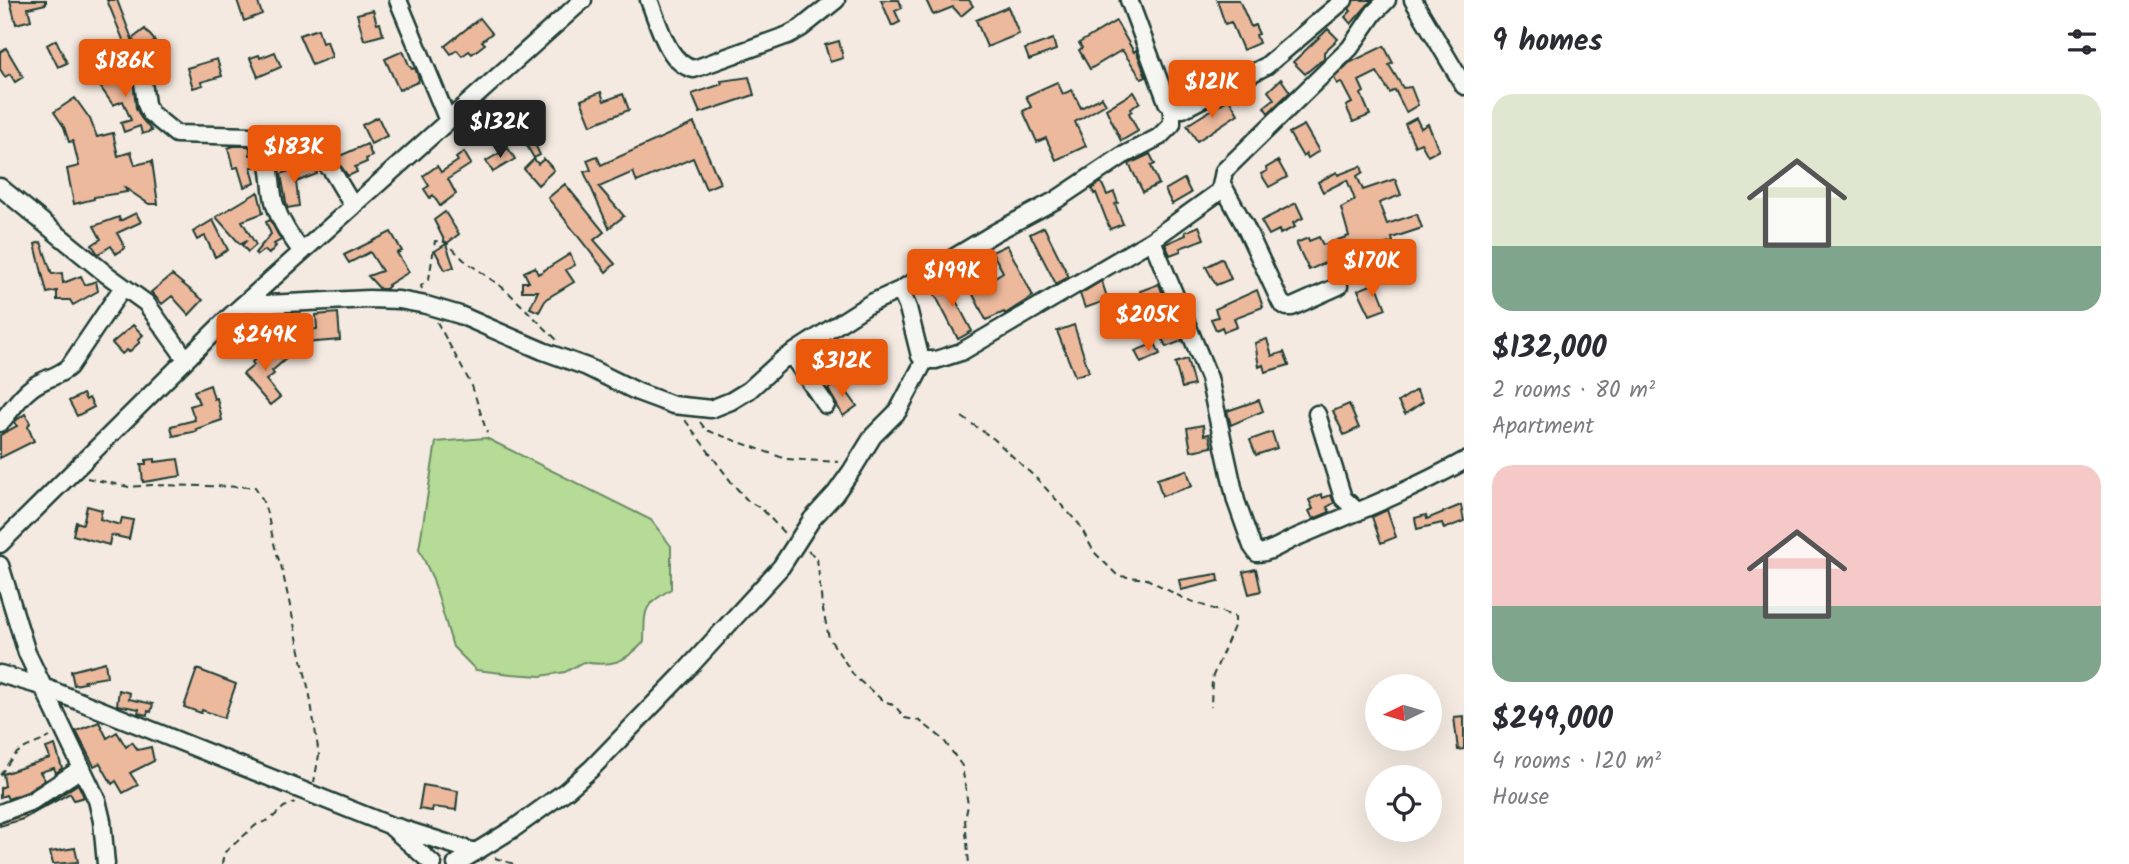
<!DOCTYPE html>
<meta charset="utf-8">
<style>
:root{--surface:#fff;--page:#f7f7f7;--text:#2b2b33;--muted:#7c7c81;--accent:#ea580c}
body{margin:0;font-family:Kalam,sans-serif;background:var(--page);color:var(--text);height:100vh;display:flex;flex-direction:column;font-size:26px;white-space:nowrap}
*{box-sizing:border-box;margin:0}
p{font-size:23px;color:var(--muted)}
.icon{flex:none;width:38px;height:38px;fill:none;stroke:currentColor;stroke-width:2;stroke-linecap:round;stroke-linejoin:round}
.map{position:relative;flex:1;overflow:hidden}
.panel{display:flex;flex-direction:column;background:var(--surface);width:665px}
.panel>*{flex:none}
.needle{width:46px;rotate:265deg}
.tools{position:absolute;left:1365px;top:674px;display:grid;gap:14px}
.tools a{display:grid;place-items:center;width:77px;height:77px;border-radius:50%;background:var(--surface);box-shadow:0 7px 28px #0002;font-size:35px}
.price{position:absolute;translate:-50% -60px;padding:0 16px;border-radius:7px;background:var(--accent);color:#fff;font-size:23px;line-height:46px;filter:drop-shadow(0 2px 4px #0008)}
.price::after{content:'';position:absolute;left:50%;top:42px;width:21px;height:16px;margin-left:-10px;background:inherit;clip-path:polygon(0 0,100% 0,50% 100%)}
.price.current{background:#222;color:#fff}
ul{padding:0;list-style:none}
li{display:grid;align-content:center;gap:14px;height:371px;padding:0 28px}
li span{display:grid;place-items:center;height:217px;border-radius:21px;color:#555}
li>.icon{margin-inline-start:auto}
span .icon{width:126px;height:126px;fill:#fffc;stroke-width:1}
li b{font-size:30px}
h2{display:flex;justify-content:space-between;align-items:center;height:84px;padding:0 28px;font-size:30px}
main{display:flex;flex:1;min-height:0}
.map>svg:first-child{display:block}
</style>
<main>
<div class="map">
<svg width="1464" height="864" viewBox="0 0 1464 864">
<rect width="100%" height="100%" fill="#f4eae1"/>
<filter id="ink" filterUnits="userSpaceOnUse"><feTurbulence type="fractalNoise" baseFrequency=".0143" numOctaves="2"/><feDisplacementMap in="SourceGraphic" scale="14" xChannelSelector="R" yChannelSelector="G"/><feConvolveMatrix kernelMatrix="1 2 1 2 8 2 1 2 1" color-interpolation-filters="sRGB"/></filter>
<g filter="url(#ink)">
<!-- green -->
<path fill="#b6db96" stroke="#6a8c65" stroke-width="2" d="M486,438L651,520L671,546V589C642,607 645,608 644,642C624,663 611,667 583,662L565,672L541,676L511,674L476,670L453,647L433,579L419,549L436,442Z"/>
<!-- building -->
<path fill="#ecb99d" stroke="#1f3d34" stroke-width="2" d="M10,0H46V4L28,8L31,20L16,24Z
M107,0H117L132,39L145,29L155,41L141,51L132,39L136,49L128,52Z
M237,0H257L262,14L244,21Z
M881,0H899L902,8L895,11L900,22L892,26Z
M926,0H969L973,6L961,16L953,7L933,15Z
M1217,0H1239L1251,27L1255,25L1259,34L1256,35L1259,43L1243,50L1231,22L1225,24Z
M1354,0H1372L1351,24L1345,17L1351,11L1349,9Z
M1008,7L1019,34L987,47L976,20Z
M373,10L377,24L380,23L383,35L364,40L357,14Z
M480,18L492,33L482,41L485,44L472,54L469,51L462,56L457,50L451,54L445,46Z
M1116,21L1134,52L1136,50L1146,77L1142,79L1122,50L1090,69L1079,50L1082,48L1079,43Z
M318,29L322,43L327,41L332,57L312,65L299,35Z
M1328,29L1338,39L1324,52V58L1305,74L1293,62Z
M1053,39L1056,50L1029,60L1025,49Z
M56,40L67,63L58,67L47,45Z
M839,41L843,58L830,62L825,45Z
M1384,46L1393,63L1389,65L1403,88L1411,87L1418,105L1406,112L1395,90L1390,93L1377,72L1359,81L1364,92L1361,94L1370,115L1353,122L1346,106L1352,103L1341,82L1337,84L1334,78L1349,63Z
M6,48L23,77L15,82L10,74L5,77L0,69V52Z
M403,51L409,65L412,69L415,68L419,79L418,82L399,90L385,59Z
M275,52L281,67L258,77L250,58L259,55L260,58Z
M217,59L222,76L201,82L203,85L193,88L187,68Z
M122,68L133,79L136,108L141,118L152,131L142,134L140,126L124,132L121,123L131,120L123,101L113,105L99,85Z
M749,77L754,95L700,113L692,94L722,84L721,81Z
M1281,79L1290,92L1268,113L1264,107L1274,99L1268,91Z
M1057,82L1063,94L1072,90L1081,108L1102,97L1106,104L1075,122L1086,146L1056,160L1046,138L1037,142L1023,111L1031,107L1026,96Z
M601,92L604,101L623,94L629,110L591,125L581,100Z
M1134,92L1140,102L1131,109L1132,111L1129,113L1138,131L1121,141L1106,109Z
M75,98L90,119L97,137L113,133L118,156L131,152L135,165L152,161L158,204H149L125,188L127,192L94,197V199L74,204L67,169L79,166L73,141L69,142L64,127L54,112Z
M1229,99L1238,114L1197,141L1187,125Z
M529,115L536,127L529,131L540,155L534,158L514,124Z
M378,117L387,136L371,144L362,125Z
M1416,118L1421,128L1428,124L1439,150L1428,156L1421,143L1415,146L1405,124Z
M694,123L720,183L706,189L693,158L637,182L633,172L599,187L624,216L609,228L584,172L591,170L587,160L597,156L601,165Z
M1304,125L1319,151L1308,158L1306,154L1303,157L1289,133Z
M367,144L372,156L366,159L367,162L355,167L357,172L348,176L335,158Z
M234,146H248L250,148V155L256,156L259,167H251L255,183L244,187L238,167L233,168L228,148Z
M508,148L515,159L493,172L486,161Z
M464,152L471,164L448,179L456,194L440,206L433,195L430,198L424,189L429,186L423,176L437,166L441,172L458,161L456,158Z
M1150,154L1155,164L1151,166L1159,184L1143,192L1129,164Z
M534,159L538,164L544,159L554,170L538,185L524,169Z
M1278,161L1287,177L1269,187L1261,174L1267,171L1266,168Z
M1361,166L1363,172L1357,176L1363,190L1395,179L1401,195L1379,203L1387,224L1417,214L1422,228L1392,238L1393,242L1341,258L1340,256L1309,270L1296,243L1308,238L1309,241L1319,237L1323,245L1349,236L1341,208L1355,200L1347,180L1323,192L1318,182L1337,172L1338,175Z
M294,169L316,170L317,174L296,182L299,206L287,208L281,174Z
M1184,179L1191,193L1172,204L1165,190Z
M1101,182L1107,195L1114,192L1118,203L1115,204L1123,224L1110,229L1096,193L1094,194L1092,189Z
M565,184L604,232L594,240L615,264L606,272L548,198Z
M258,192L263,213L242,221L256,245L248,252L242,245L247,240L240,244L216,217Z
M1296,203L1303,218L1293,223L1295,227L1280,234L1279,230L1269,235L1261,221Z
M445,212L459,234L446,244L454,267L445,270L435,251L446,244L434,220Z
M136,213L141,222L117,233L125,248L116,254L111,246L98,254L92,245L101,239L94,226L119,217L120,221Z
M213,220L228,250L215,257L205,236L197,240L193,232Z
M270,220L281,240L274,244L276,246L269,254L264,250L257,255L255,253L271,234L266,222Z
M1199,226L1204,239L1180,248L1181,251L1170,255L1165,244L1186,235L1185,232Z
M1044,227L1069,277L1056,284L1030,234Z
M391,232L402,251L397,253L409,272L388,285L389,286L386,289H380L368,276L382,271L370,252L349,263L344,255Z
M41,242L52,274L62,273L63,283L81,276L85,285L96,281L98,291L73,305L70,300H57V291L47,293L35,244Z
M1007,245L1033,296L1005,314L1004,312L986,320L961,271L975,264L985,283L1003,272L992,252Z
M570,254L575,265L566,270L574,282L546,299L539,312L530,308L538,291H522V282H529L524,272L535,267L538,274Z
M1221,259L1223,260L1231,279L1216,285L1206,267Z
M172,275L203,300L189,315L172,296L162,304L151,292Z
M945,280L972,331L958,339L931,287Z
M1100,282H1102L1108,300L1085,308L1080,294Z
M1376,283L1386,309L1370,315L1358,290Z
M1159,284L1168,308L1153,313L1148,298L1143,300L1140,291Z
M1257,290L1263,307L1234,318L1237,327L1224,332L1222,327L1216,330L1211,319L1218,317L1215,309Z
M338,313L340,340L304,343L305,354L296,355L293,332L317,329L316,315Z
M133,325L143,335L138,340L140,342L129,352L127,350L122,354L112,343Z
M1074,325L1089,372L1075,376L1057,331Z
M1176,326L1182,341L1166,347L1161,335L1168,333L1167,329Z
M1267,339L1272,356L1284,352L1289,365L1265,372L1263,365L1259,367L1255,343Z
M1155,343L1160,354L1141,363L1135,351Z
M276,346L287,358L272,371L274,374L266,380L280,397L270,405L243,374L254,365L252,362L268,347L271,350Z
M1187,359L1194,385L1182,388L1175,363Z
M839,381L857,406L843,416L828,389Z
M210,385L214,399L217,398L222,420L196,429L197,431L173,436L171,426L195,420L190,406L199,403L194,391Z
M1416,390L1423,402L1405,414L1398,402Z
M83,394L86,400L89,398L94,407L77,416L69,401Z
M1259,400L1263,411L1231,425L1227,411Z
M1349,404L1359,428L1344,435L1333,411Z
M25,414L30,423L28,427L34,441L0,458V435L17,426L14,422Z
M1203,425L1204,435L1209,434L1212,447L1191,451L1187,428Z
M1272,432L1277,448L1256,455L1250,440Z
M155,459V462L178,459L181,476L143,482L141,464H146V460Z
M1187,470L1192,486L1162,496L1157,479Z
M1321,494L1323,498L1331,495L1334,503L1327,507L1330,512L1313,519L1309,511L1313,509L1309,500Z
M1461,505L1464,521L1444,529L1442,523L1417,529L1415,518L1426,515L1427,519Z
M87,506L102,510L100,519L120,525L122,518L133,520L129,539L111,535L109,545L73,535L76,522L83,524Z
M1387,510L1396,537L1381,543L1372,517Z
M1256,569L1261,591L1249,594L1243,572Z
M1218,574L1219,581L1181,590L1179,580Z
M105,662L107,677L84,681L85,683L74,685L71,671Z
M197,669L236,684L224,718L202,710L201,713L184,707Z
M119,690L130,693L129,699L153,704L151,712L148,711L147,715L138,713L139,709L117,705Z
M1464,716V749L1458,750L1454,717Z
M99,722L107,738L117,732L126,747L132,742L138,750L151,747L154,761L130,773L138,785L123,793L116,781L112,784L100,763L94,766L76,731Z
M55,745L62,768L56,773L54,768L40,772L45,780L27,792L8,799L6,795L0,797V788L5,786L3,774L50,758L46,748Z
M78,784L84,797L74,800L70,793L23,819L0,826V823L38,810Z
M423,785L458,791L456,810L433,807L432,811L419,809Z
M75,848L78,862L53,864L50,852Z"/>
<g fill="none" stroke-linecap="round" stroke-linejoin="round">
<defs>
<path id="minor" d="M398,0L448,121
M649,0C658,22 668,65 694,69L788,35L801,28L836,0
M1129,0L1167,102L1172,108L1183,109L1266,66L1344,0
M1387,0L1374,13L1350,48L1224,171L1220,191L1152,240L1209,378L1236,501L1252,546L1257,553C1271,553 1284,542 1297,537C1354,513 1410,491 1464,461
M1413,0L1464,86
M143,82L146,104L150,113L176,134L251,136C275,147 268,182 275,205C281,223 291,237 302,252
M268,158L321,160L331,169L353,206
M1222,184L1245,226L1281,303L1287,307H1292L1339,286
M0,187L106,274L146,303L186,359
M900,290L908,308L920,356L925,360H936L961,352L1152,240
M244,305L369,299L399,300L426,305L460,315L543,351L587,367L638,392L673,405L711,409L731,401L749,390L782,360L871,303L900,290L996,232L1056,200L1122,156L1159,137L1172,124V108
M791,354L826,405
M1317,414L1343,498L1358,512
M0,423C12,410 23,391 39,383C50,377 60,375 69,367L123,287
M0,544L226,320L583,0
M0,565L27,653L97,800L102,821L106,864
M0,674L41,686L389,825L433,864
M0,813L32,801L82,768
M397,827L475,852
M456,864L513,829L566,791L591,769L681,676L781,567L812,519L835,494L852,470L873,436L898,411L925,360"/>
</defs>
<!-- minor casing -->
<use href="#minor" stroke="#1f3d34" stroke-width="21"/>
<!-- path -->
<path stroke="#1f3d34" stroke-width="2" stroke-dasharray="7 5" stroke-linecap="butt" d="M422,289L421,286L429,279L435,241L446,242L464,260L506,290L557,340
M437,322L472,386L487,433
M962,417L994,439L1039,481L1079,524L1094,552L1118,576L1147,579L1183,598L1235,617V624L1212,678L1211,707
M685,420L732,483L748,501L762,509L784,533
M700,422L706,430L786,459L839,462
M87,478L129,487L151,485L255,487C271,509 270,540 281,565L310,696L319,755L314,782
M808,551L817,558L822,605L829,638L855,677L881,699L895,706L905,718L920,721L943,739L962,766L968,805L965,820L969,864
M0,775C5,769 9,761 14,756C23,746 38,744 50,737
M495,858L514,864
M222,864L224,853L256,825L271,819L284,807L295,803"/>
<!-- minor -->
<use href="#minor" stroke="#f6f6f2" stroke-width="16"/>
</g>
</g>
</svg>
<div class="tools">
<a><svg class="needle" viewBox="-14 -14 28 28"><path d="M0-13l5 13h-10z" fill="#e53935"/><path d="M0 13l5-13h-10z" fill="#7c7c81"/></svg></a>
<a><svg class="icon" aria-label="locate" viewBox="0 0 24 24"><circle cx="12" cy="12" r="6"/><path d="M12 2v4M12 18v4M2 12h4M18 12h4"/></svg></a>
</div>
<b class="price" style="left:125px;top:99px">$186K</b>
<b class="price" style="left:1212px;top:120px">$121K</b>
<b class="price current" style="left:500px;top:160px">$132K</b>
<b class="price" style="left:294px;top:185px">$183K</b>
<b class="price" style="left:1372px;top:299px">$170K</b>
<b class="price" style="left:952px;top:309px">$199K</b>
<b class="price" style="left:1148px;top:353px">$205K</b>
<b class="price" style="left:265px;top:373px">$249K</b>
<b class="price" style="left:842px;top:399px">$312K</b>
</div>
<section class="panel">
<h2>9 homes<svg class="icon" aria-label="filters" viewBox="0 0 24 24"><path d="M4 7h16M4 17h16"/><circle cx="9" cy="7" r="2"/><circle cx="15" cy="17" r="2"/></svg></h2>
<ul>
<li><span style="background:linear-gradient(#dfe7d0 70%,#7fa58c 0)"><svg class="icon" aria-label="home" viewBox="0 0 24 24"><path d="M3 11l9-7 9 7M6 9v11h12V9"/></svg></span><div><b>$132,000</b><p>2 rooms · 80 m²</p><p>Apartment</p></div></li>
<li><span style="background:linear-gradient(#f6c9c9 65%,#7fa58c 0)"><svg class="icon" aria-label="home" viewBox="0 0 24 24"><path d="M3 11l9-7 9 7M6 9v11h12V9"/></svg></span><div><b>$249,000</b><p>4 rooms · 120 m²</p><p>House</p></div></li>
</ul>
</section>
</main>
